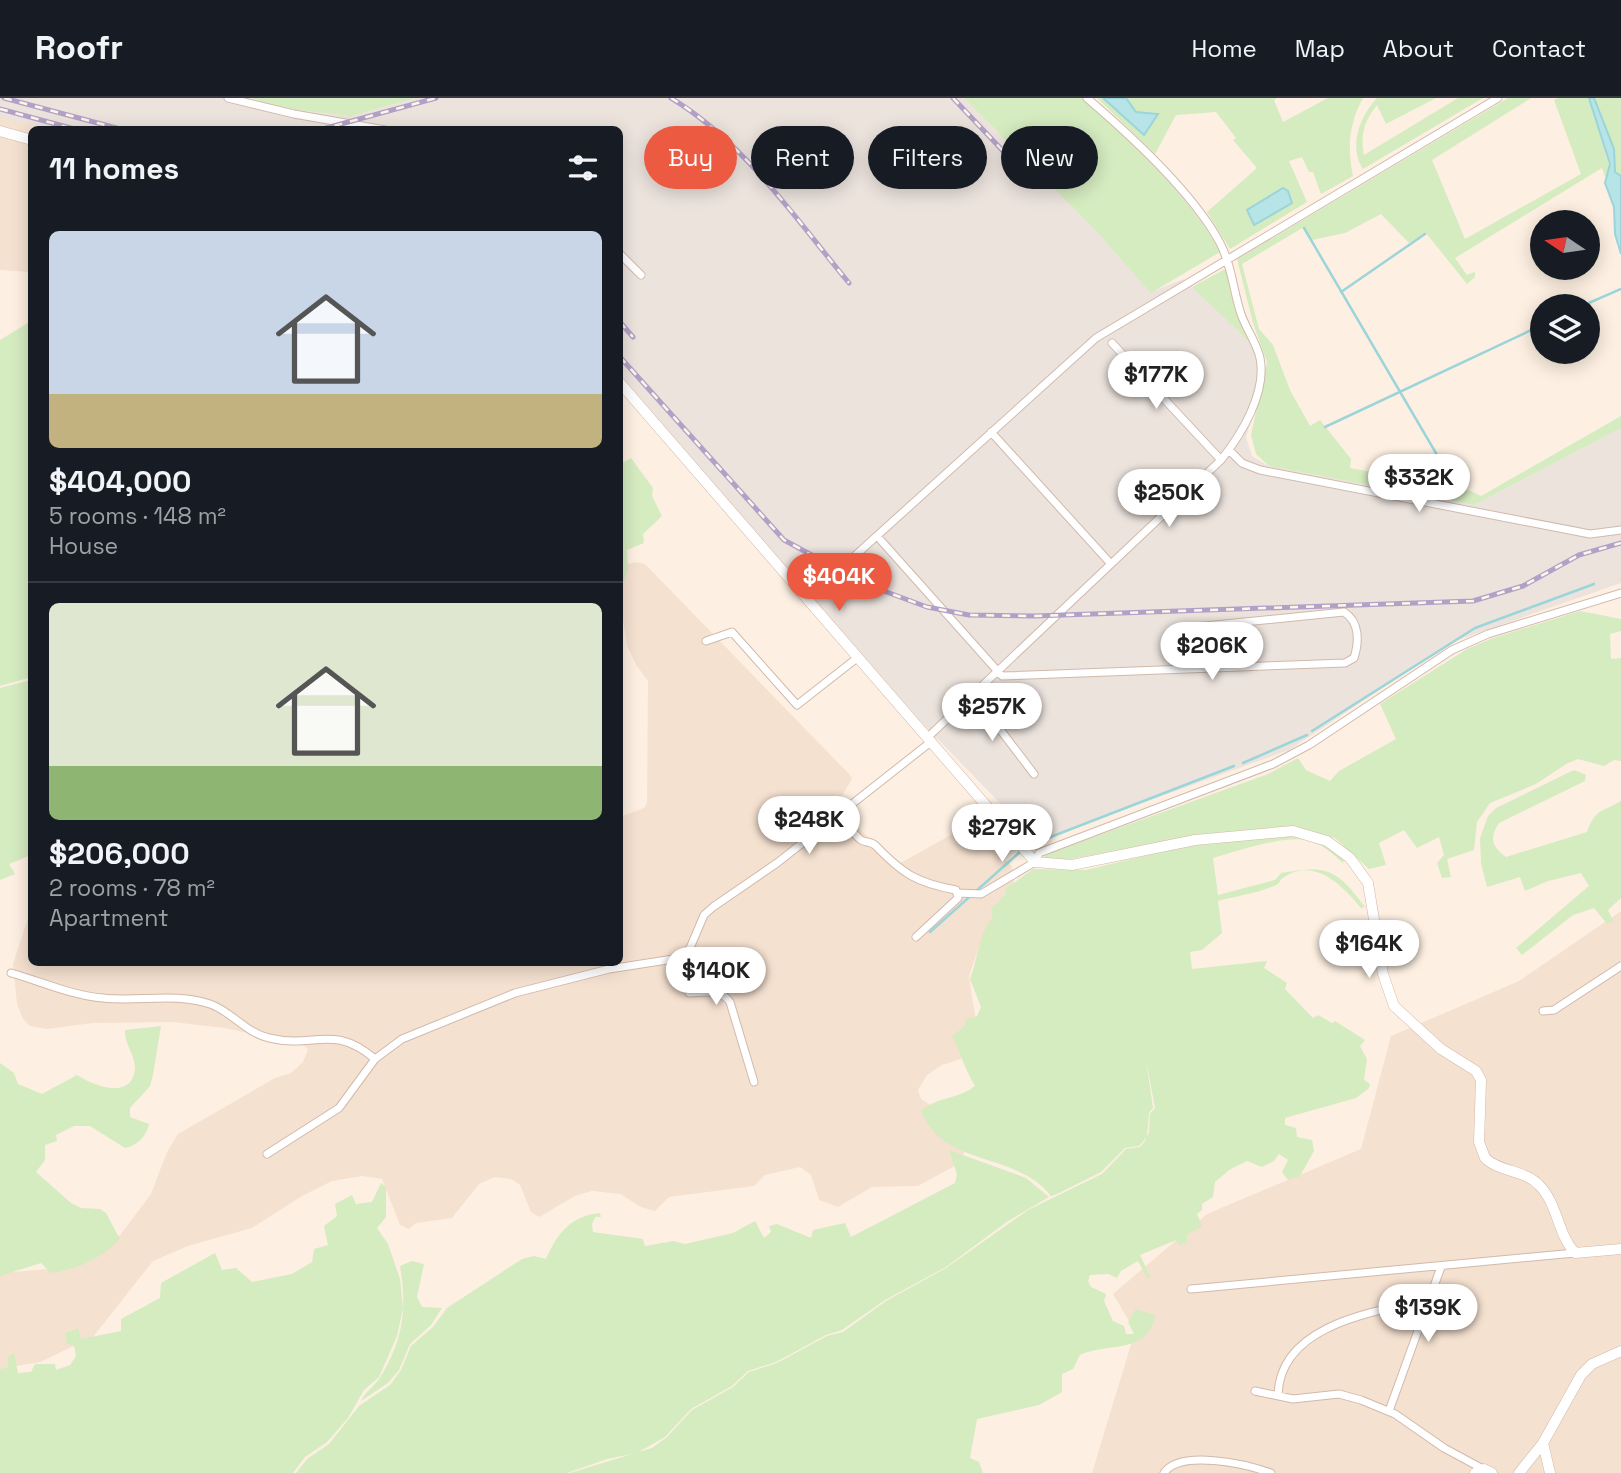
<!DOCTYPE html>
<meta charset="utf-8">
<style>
:root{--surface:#171b24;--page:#242831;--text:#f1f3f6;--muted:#9ea1a6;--line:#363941;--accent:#ec5a42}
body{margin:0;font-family:"Space Grotesk",sans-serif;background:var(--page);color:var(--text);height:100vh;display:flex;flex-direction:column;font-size:26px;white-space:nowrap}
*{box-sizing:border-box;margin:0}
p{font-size:23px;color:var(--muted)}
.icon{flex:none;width:38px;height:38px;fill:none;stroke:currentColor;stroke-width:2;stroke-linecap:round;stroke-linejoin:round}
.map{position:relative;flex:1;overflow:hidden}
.details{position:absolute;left:28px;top:28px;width:595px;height:840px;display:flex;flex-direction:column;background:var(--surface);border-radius:10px;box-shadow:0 4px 18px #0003}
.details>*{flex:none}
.top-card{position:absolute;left:644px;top:28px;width:665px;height:63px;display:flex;gap:14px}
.needle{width:46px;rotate:283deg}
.fabs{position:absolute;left:1530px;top:112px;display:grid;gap:14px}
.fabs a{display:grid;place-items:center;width:70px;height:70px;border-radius:50%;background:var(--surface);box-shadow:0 4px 18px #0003;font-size:35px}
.price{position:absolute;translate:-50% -60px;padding:0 16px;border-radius:24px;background:#fff;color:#222;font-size:23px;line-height:46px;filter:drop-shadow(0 2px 4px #0008)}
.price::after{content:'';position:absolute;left:50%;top:42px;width:21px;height:16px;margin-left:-10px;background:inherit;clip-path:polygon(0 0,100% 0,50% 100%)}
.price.active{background:var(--accent);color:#fff}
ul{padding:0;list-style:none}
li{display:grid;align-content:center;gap:14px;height:371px;padding:0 21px}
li+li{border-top:2px solid var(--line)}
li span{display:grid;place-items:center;height:217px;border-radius:10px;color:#555}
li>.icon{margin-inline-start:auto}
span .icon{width:126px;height:126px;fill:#fffc;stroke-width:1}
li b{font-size:30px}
h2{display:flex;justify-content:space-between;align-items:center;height:84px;padding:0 21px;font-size:30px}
.tag{padding:0 24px;border-radius:32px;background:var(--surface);box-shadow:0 4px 18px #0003;font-size:24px;line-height:63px}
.tag.active{background:var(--accent);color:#fff}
header{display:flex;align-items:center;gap:42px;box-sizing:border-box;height:98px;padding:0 35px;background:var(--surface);border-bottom:2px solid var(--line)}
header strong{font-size:33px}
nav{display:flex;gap:38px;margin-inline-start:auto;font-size:24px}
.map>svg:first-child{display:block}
</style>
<header>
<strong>Roofr</strong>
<nav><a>Home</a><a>Map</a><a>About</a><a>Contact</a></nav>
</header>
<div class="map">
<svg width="1621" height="1375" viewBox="0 0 1621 1375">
<rect width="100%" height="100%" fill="#fdf0e2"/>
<!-- residential -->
<path fill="#f5e1d0" d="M0,6L106,31L32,32L31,174L0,172Z
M635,464L645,466L850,677L852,681L836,708L897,767L972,725L1012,769L1014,784L982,840L969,878L975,918L970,958L942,967L927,977L918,992L921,1001L945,1017L965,1052L960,1065L918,1088L872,1089L838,1109L819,1102L811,1077L800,1069L765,1077L754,1088L669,1099L655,1113L641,1109L620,1096L592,1093L575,1098L539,1119L531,1114L520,1087L511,1081L495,1079L479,1086L452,1120L416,1125L409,1131L400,1127L382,1081L362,1078L332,1083L302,1098L252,1130L188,1148L153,1163L93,1239L40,1264L0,1271V1175L74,1169L120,1137L151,1096L167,1054L178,1036L275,980L291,975L303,964L308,952L305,948L225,930L172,924L93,925L47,931L30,928L23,921L17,906L13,866L28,820L31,818L32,864H620V719L644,710L647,705L648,583L636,567L627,547L620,503L622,479L628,466Z
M1621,813V1375H1092L1135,1233L1113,1196L1207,1116L1361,1051L1391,938L1519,883Z"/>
<!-- industrial -->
<path fill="#ece3dd" d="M0,0H248L278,10L351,18L416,0H964L1096,133L1151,194L1184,181L1259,253L1263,274L1246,340L1252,358L1269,368L1474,407L1621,330V485L1452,544L1289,652L1037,743L924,627L620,280V32L48,31L0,19Z"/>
<!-- green -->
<path fill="#d5ebc0" d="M251,0H416L351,18L278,10Z
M964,0H1083C1134,46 1187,94 1220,154L1151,195L1096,133Z
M1097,0H1103L1143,37L1136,14L1126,0H1277L1274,2L1283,24L1328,0H1363C1349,25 1347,50 1353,78L1321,96L1313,74H1309L1302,59L1289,63L1307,104L1230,151L1207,114L1257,70L1233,42L1236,40L1216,14L1176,17L1155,56Z
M1377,0H1436L1386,26L1377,7C1364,23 1360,37 1364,57L1458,0H1483L1363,71C1348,48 1360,18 1377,0Z
M1508,0H1531L1432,62L1465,141L1581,76L1554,2L1558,0H1589L1611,74L1605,79L1602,70L1455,160L1467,177L1475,174V179L1467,186L1426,135L1409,145L1381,116L1345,135L1312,142L1304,129L1242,166L1259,231L1273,247L1290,292L1310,328L1320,322L1351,361L1350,370L1471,393L1481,398L1621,318V330L1474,407L1269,368L1256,356L1251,337L1267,264L1253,225L1237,161Z
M1594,0H1621V78L1615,74L1614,51Z
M1227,170L1236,206L1259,253L1192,189Z
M31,223V579L0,588V242Z
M631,360L653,390L652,398L662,418L643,436L644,445L627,452L628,471L620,493V362L622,365Z
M1580,513L1621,521V533L1610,536L1611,561L1621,560V663L1614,662L1604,668L1578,661L1566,666L1536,686L1490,705L1477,724L1474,752L1447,761L1451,779L1442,780L1437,765L1444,757L1439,739L1417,750L1404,732L1379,745L1386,767L1369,771L1335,740L1290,728L1191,738L1066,762H1043L1042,760L1050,755L1268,676L1298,660L1306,672L1330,683L1339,673L1396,641L1380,606L1467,551L1493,540Z
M31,582V757L9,766L15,776L0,782V590Z
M1574,672L1586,677L1585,683L1499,725C1489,740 1492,749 1506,759L1587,734C1596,710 1601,715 1621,703V800L1608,812L1613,823L1607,826L1594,810L1573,817L1522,857L1516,850L1589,788L1581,775L1548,783L1525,793L1520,779L1487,789L1481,765L1480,740L1488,718L1496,710Z
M1298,737L1320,743L1344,761L1343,765C1334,757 1323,747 1311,743C1286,736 1238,753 1213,760L1218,797L1275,782L1281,775C1327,767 1336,770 1365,809L1361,810C1342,787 1315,759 1284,779C1278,783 1282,784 1276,787C1260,795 1236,798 1218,803L1222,835L1202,852L1190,854L1192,871L1267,863L1264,870L1287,885L1285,891L1313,920L1318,917L1332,925L1335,923L1365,942L1360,948L1367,961L1364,982L1370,986L1369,990L1356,1000L1285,1020V1027L1296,1030L1297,1039L1312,1042L1314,1053L1300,1078L1288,1082L1282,1074L1288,1062L1279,1056L1274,1063L1262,1069L1247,1063L1229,1072L1215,1084L1213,1099L1202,1106V1112L1197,1116L1202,1128L1187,1137V1145L1179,1147L1176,1142L1140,1157L1151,1180H1147L1138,1163L1121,1173L1117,1180L1108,1176L1090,1177L1088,1183L1091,1189L1106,1196L1104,1203L1113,1223L1124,1228L1126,1236H1134L1128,1224L1136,1211L1155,1217C1149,1257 1107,1244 1080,1257L1073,1271L1062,1276V1294L1039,1307L977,1321L970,1360L979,1364L983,1375H570L652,1350L666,1340L692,1312L733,1289L749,1274L777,1265L827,1238L843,1234L886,1203L946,1170L1028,1112L1102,1076L1126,1051L1140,1049L1145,1043L1149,1034L1150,1016L1155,1010L1146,962L1153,1010L1149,1015L1147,1039L1139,1048L1125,1050L1101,1074L1057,1096L1051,1098C1017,1053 943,1070 921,1013C936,999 959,1001 975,988C965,972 961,955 952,938L964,929L967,921L977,918L981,909L970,881C978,861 979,834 993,819L991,811L1006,796L1005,791L1033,771L1086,772L1186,748Z
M161,928L153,977L150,988L130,1010V1019L149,1026C146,1039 138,1047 125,1050L90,1028H74L56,1037L57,1043L45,1047V1062L36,1074L71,1105L81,1110L100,1111L106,1115L120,1141C100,1161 78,1171 51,1175L41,1165L0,1178V965L14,975L18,986L42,996L77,977C93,988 133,1003 135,970C135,957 124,945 125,932Z
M949,1052L1026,1080L1049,1099L1008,1123L946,1169L885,1202L842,1232L826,1237L776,1264L748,1273L732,1288L691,1311L665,1339L637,1355L607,1361L567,1375H296L307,1361L329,1346L359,1308L390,1287L401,1272L411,1248L433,1229L447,1210L522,1161L534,1158L546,1161C557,1136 570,1118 600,1115L601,1119H595L592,1126L593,1134L643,1141L645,1148L673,1143L685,1146L733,1135L755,1123L764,1140L771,1134L769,1128L777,1126L811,1140L813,1132L845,1125L851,1139L955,1085L957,1076Z
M381,1085L386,1089V1119L377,1130L388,1146L400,1181L403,1210L397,1238L379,1279L364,1292L348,1320L327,1344L305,1359L293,1375H0V1271L8,1269V1259L14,1255L18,1275L31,1274L35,1266H55L56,1272L70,1267L76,1258L74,1247L67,1246L65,1235L78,1230L81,1241L121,1233V1221L160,1200L161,1185L215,1155L222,1172L236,1170L252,1184L292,1176L312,1164L314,1151L328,1147L324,1128L337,1118L335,1106L352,1097L356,1106L372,1104Z
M412,1163L424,1166L417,1199L422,1209L442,1210L431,1227L410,1246L399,1272L388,1285L361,1303C366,1293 375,1288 381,1278C404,1240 407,1210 400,1168Z"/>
<!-- water -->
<path fill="#b6e4e7" stroke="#9cd5d9" stroke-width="2" d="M1103,0H1126L1136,14L1158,16L1144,37Z
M1589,0H1594L1614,51L1615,74L1621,78V156L1615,136L1614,109L1605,85L1610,66Z
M1283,90L1288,93L1292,105L1254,127L1247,112Z"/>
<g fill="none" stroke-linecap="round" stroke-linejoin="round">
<!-- stream -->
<path stroke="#9cd5d9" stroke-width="2.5" d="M1304,130L1457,391
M1341,194L1425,136
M1582,208L1621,191
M1325,329L1542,227
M1312,633L1475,530L1594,486
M1243,665L1307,637
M1035,745L1234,668
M930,834L1020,754"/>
<defs>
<path id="street" d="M228,0L294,16L385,32
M620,156L641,177
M1112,245L1221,362
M991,334L1111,466
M1229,352L1242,365L1260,372L1590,436L1621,432
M877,438L1002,578L1345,565L1354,560C1359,544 1360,524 1344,514L1175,531
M807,501L1096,240L1498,0
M706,543L732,534L797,607L857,560
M973,596L1034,676
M928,639L1221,362C1241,337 1267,295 1260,260C1257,245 1246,231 1241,216C1233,192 1232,168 1220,145C1194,96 1129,36 1087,0
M839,716C846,723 853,736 861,742C866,745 871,743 876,748C903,776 917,785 956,792L958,800L916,839
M958,795L981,796L1035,764L1039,755L1273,666L1309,647L1452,552L1488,536L1621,495
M680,860L689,895C705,895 719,889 730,904L754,984
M11,875C40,883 73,898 103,900C139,904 175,894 210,906C231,913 246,935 269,940C315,951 332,925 375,961
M1543,913L1554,912L1621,868
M267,1056L339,1010L375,961L402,941L515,895L609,871L680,860L690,850L704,817L713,809L777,765L932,643
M1191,1191L1575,1155
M1255,1293L1293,1301L1339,1296L1361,1302L1395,1316L1444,1350L1483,1371
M1278,1297C1280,1226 1376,1213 1429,1202
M1389,1313L1441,1169
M1164,1375C1180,1351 1246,1366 1271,1375"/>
<path id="secondary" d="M0,33L32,42
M620,285L1035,764L1072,767L1195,742L1293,733L1327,743L1350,760L1368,785L1383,876L1394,908L1441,951L1476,973L1481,982L1479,1044L1485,1060C1499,1074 1525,1072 1539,1087C1558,1106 1557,1135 1575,1155L1621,1151
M1475,1375L1484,1371L1492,1375
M1519,1375L1543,1345
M1550,1375L1543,1345L1581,1277L1592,1266L1621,1253"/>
</defs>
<!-- street casing -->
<use href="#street" stroke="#d1b9ac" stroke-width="9"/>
<!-- secondary casing -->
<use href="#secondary" stroke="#d4b8a8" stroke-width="11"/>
<!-- street -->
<use href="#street" stroke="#fff" stroke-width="7"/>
<!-- secondary -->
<use href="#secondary" stroke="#fff" stroke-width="10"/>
<defs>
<path id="rail" d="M4,0L124,32
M671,0C744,44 795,120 849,185
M953,0L1022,73
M0,11L78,32
M319,32L436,0
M620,224L633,239
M620,259L784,442L865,486L927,509L969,517L1034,518L1473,503L1523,488L1579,457L1621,445"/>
</defs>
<!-- rail casing -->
<use href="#rail" stroke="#b2a1c7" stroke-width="5"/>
<!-- rail -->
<use href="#rail" stroke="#fff5e9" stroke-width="2.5" stroke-dasharray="8" stroke-linecap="butt"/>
</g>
</svg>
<div class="fabs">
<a><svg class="needle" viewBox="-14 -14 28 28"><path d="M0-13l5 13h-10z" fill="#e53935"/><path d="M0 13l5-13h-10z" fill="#9ea1a6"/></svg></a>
<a><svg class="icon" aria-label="layers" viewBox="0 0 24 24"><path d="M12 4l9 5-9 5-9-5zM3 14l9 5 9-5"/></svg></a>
</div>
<b class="price" style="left:1156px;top:313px">$177K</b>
<b class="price" style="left:1419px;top:416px">$332K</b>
<b class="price" style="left:1169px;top:431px">$250K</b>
<b class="price active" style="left:839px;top:515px">$404K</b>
<b class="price" style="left:1212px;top:584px">$206K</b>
<b class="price" style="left:992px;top:645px">$257K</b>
<b class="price" style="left:809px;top:758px">$248K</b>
<b class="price" style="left:1002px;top:766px">$279K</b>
<b class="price" style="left:1369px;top:882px">$164K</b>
<b class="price" style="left:716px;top:909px">$140K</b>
<b class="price" style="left:1428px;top:1246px">$139K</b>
<div class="top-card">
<a class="tag active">Buy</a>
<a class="tag">Rent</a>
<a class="tag">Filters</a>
<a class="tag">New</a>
</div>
<section class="details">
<h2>11 homes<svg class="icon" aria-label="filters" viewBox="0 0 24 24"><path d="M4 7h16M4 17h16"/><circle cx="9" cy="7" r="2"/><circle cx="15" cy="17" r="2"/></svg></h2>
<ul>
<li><span style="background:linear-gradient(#c9d6e8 75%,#c2b280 0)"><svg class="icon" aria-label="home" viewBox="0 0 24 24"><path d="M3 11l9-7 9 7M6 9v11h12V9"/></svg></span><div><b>$404,000</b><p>5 rooms · 148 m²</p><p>House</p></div></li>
<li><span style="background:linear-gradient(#dfe7d0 75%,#8fb573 0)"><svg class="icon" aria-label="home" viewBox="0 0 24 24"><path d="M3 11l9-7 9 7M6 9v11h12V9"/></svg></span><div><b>$206,000</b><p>2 rooms · 78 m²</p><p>Apartment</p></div></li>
</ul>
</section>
</div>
